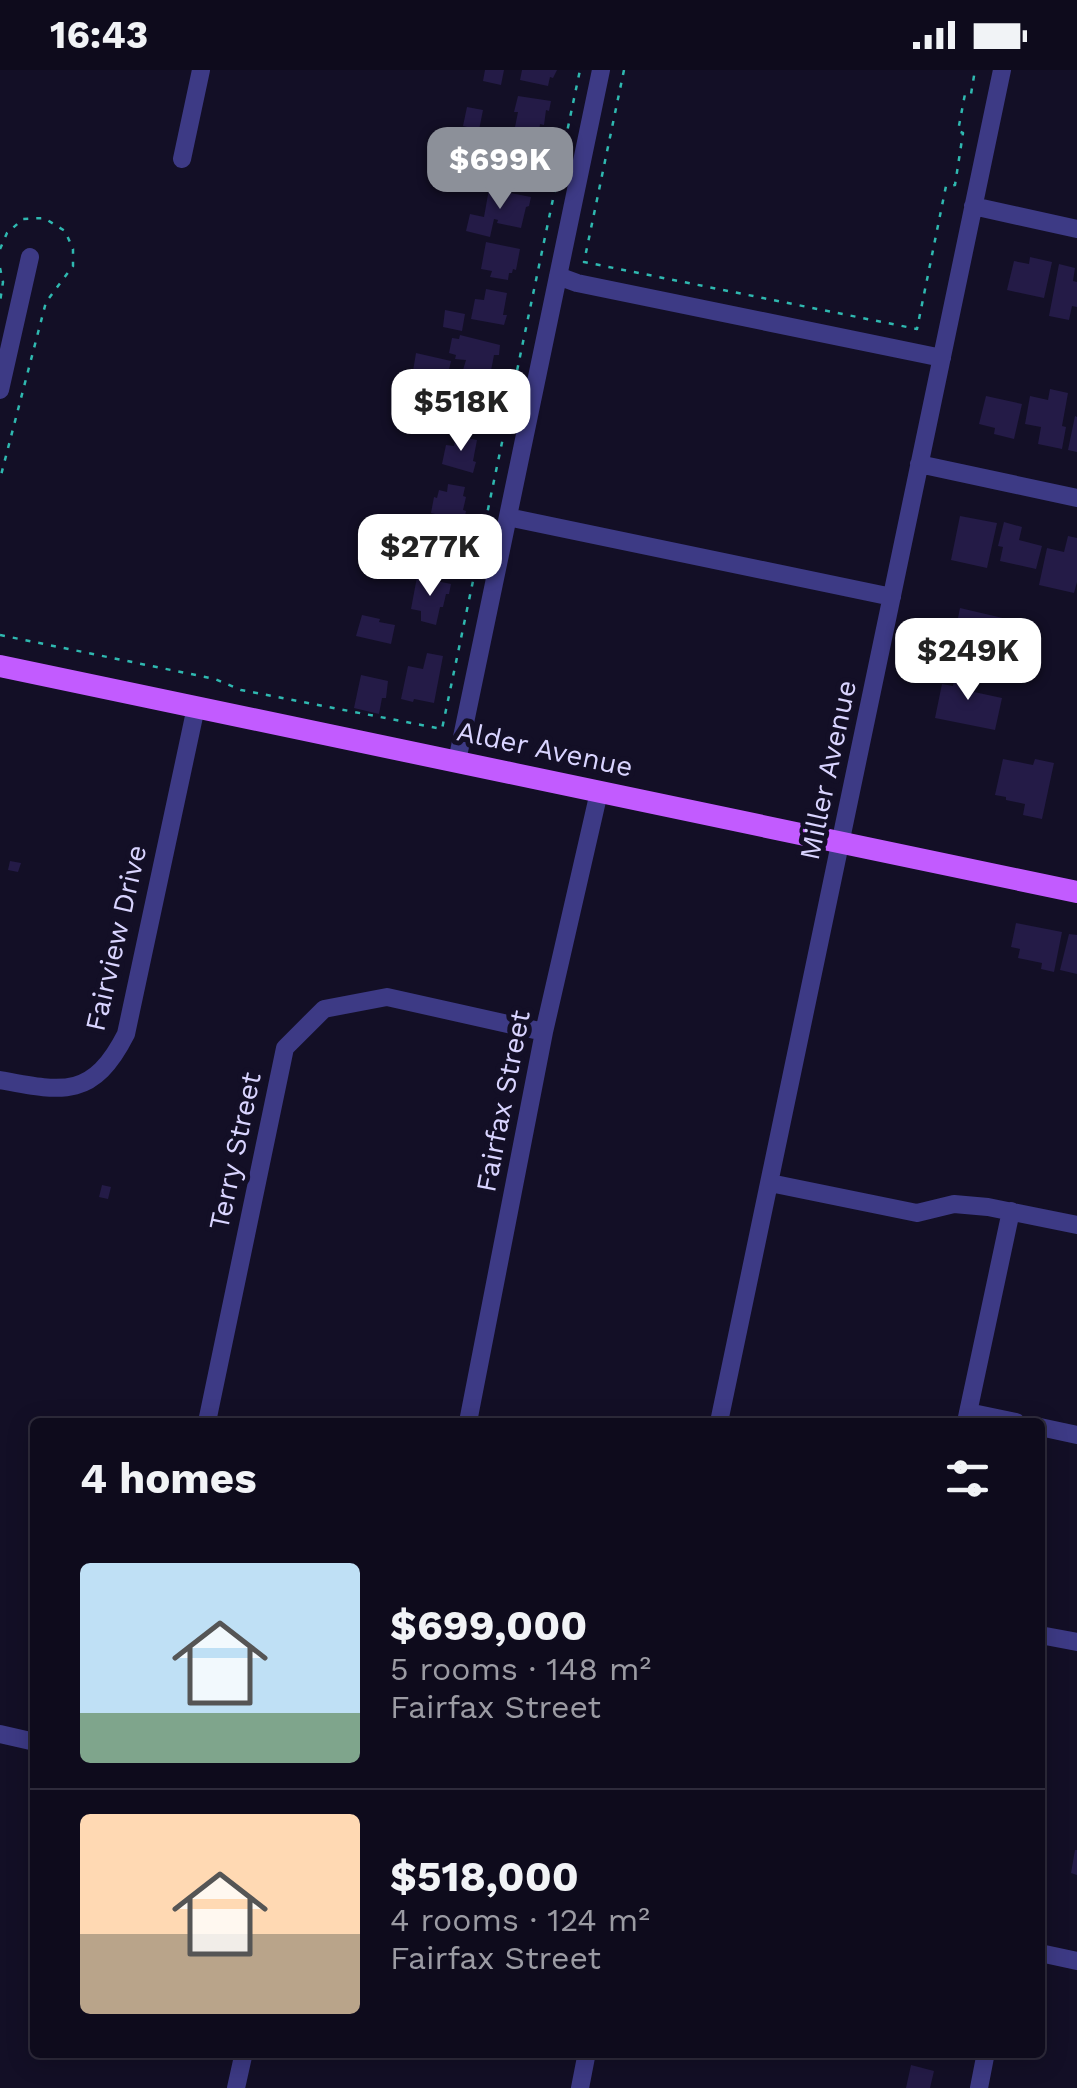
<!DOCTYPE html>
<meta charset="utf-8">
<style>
:root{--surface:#0e0b1c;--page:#1c1929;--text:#f1f3f6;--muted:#9b9ba3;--line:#2e2b3b;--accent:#8c9099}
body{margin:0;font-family:"Work Sans",sans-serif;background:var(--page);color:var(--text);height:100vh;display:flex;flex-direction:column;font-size:38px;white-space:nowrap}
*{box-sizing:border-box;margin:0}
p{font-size:32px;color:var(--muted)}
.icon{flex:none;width:55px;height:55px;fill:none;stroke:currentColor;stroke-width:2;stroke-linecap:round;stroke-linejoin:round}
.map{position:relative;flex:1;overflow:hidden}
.sheet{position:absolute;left:30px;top:1348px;width:1015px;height:640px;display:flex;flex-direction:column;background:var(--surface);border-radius:10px;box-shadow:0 5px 25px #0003,0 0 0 2px var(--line)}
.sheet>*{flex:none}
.price{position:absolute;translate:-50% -85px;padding:0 22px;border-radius:20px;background:#fff;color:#222;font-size:32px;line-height:65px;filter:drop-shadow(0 2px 5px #0008)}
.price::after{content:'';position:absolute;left:50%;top:60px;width:30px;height:22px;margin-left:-15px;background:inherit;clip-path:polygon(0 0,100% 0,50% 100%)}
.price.selected{background:var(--accent);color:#fff}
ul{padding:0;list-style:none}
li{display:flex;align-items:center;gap:30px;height:250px;padding:0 50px}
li+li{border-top:2px solid var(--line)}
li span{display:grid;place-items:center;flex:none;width:280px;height:200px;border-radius:10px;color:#555}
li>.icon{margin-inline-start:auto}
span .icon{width:120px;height:120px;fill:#fffc;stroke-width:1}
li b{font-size:42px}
h2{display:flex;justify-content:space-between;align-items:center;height:120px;padding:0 50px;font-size:42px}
.status{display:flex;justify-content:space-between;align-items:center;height:70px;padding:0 50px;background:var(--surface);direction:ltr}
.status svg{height:28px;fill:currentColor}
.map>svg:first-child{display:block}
</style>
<div class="status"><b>16:43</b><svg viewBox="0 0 49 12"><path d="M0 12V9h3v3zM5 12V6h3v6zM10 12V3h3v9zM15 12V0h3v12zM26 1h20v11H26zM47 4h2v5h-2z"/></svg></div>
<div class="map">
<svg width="1077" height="2018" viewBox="0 0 1077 2018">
<rect width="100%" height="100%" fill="#130f26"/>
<!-- building -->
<path fill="#241b47" d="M485,0H504L501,15L483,11Z
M522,0H557L553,8L550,7L548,16L520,10Z
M518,26L551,31L549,41L546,40L544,55L540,54L539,62L515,57L518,42H514Z
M467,37L483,40L479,60L463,56Z
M461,60L477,62L476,74L459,70Z
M499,70L537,77L533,99L537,100L534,111L492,102Z
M489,119L531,127L529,136L526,137L521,158L497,153L498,150L494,149L490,167L466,161L470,144L484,147Z
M486,172L520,179L516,200L513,199L512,203H509L508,210L490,207L492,201L481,199Z
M1030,187L1052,192L1044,228L1007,220L1014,191L1029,194Z
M1059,194L1075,198L1073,211L1077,212V237L1072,236L1069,250L1049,246Z
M486,219L507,223L503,245H507L504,255L471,249L475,229L484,230Z
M445,240L465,244L462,261L443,257Z
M460,265L500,275L499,285H494L490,306L463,300L466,290L455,289L456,285L449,283L452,268L459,269Z
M416,283L451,291L447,308L413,301Z
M455,315L490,323L483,356L448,348L450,336L443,335L445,319L454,321Z
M1050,319L1068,323L1062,356L1066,357L1062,379L1038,374L1041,357L1025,354L1030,326L1048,330Z
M986,326L1022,334L1014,369L994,364L995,358L979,354Z
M422,332L444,337L440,356L418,352Z
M1075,346L1077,347V382L1068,380Z
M456,366L477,370L473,391L476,392L473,403L442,394L446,375L454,376Z
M448,414L465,417L463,426L466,427L463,440L466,441L464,451L431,443L434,427L437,428L439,420L447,422Z
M960,446L997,453L987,498L951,490Z
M1004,452L1022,457L1019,470L1042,476L1036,499L1000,491L1003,477L998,476Z
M425,459L460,466L457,486L459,487L455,500L422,493L426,473L423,472Z
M1068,466L1077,468V512L1074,523L1039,515L1047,478L1064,482Z
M383,477L398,480L393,497L379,493Z
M417,507L451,514L449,524H446L443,537H440L436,555L421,551V541L411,539Z
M960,538L1011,550L1010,556L1023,559L1021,571L1005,568L1003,577L1014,579L1009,601L963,591L966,581L962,580L966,560L956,558Z
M362,545L380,549L379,552L395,555L391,574L356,566Z
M427,583L443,586L434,633L414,629L413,632L401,629L408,596L423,599Z
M956,600L978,605L974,622L1002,628L995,660L935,648L942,614L953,616Z
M361,605L388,611L386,628H382L379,644L354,638Z
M1003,689L1033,695L1035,689L1054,693L1042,749L1023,745L1025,734L1006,730V727L995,725Z
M10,791L21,793L18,802L8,800Z
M1016,853L1062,862L1054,902L1041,899L1042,893L1018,888L1020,879L1011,877Z
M1069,864L1077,865V904L1060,900Z
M102,1115L111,1117L108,1129L99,1127Z
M1075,1780H1077V1805L1071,1803Z
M911,1995L934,2001L930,2018H906Z"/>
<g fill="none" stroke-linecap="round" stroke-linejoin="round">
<!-- path -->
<path stroke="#2fb8b0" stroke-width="2.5" stroke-dasharray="5 8" stroke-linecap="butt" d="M624,0L584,192L917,259L946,116L955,115L963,63L958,61L965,24H971L975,0
M0,179L7,163L23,149L44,148L65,161L73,179V196L46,232L0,409
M0,198L3,212L0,232
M0,565L215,609L241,620L442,659L580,0"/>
<!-- minor -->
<path stroke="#3d3a85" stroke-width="18" d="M182,89L201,0
M973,136L1077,159
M558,206L577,213L942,288
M0,320L30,187
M919,394L1077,428
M508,447L892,527
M457,691L601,0
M0,1010C63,1022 93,1029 126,964L196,637
M770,1113L917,1143L954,1134L988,1137L1077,1155
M968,1342L1016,1352
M207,1352L285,978L324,939L387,927L544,962
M468,1352L544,962L599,722
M719,1352L1002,0
M966,1352L1011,1141
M1040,1357L1077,1365
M1040,1565L1077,1572
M0,1664L35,1672
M1040,1883L1077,1891
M236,2018L244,1982
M580,2018L587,1982
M979,2018L986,1982"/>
<!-- major -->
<path stroke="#c25bff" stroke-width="22" d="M0,596L1077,822"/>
</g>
<g text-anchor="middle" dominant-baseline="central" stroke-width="10" stroke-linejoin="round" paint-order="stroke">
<!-- street labels -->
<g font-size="28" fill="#d9d4ff" stroke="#130f26">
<text transform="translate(545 679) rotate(12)">Alder Avenue</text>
<text transform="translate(828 700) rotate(-78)">Miller Avenue</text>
<text transform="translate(116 868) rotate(-77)">Fairview Drive</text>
<text transform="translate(503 1031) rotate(-79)">Fairfax Street</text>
<text transform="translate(235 1081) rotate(-78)">Terry Street</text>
</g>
</g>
</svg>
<b class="price selected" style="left:500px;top:142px">$699K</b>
<b class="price" style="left:461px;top:384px">$518K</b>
<b class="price" style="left:430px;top:529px">$277K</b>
<b class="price" style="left:968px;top:633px">$249K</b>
<section class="sheet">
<h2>4 homes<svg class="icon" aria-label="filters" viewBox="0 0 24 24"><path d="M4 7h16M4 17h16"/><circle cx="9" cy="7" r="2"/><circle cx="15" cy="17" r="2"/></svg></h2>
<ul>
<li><span style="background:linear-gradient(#bfe0f5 75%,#7fa58c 0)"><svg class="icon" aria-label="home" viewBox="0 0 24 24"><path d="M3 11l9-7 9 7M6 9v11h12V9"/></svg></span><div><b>$699,000</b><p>5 rooms · 148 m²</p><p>Fairfax Street</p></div></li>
<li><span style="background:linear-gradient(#ffd9b3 60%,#b9a48a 0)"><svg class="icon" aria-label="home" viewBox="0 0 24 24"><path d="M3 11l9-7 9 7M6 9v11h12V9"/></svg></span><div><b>$518,000</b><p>4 rooms · 124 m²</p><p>Fairfax Street</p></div></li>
</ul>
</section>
</div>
